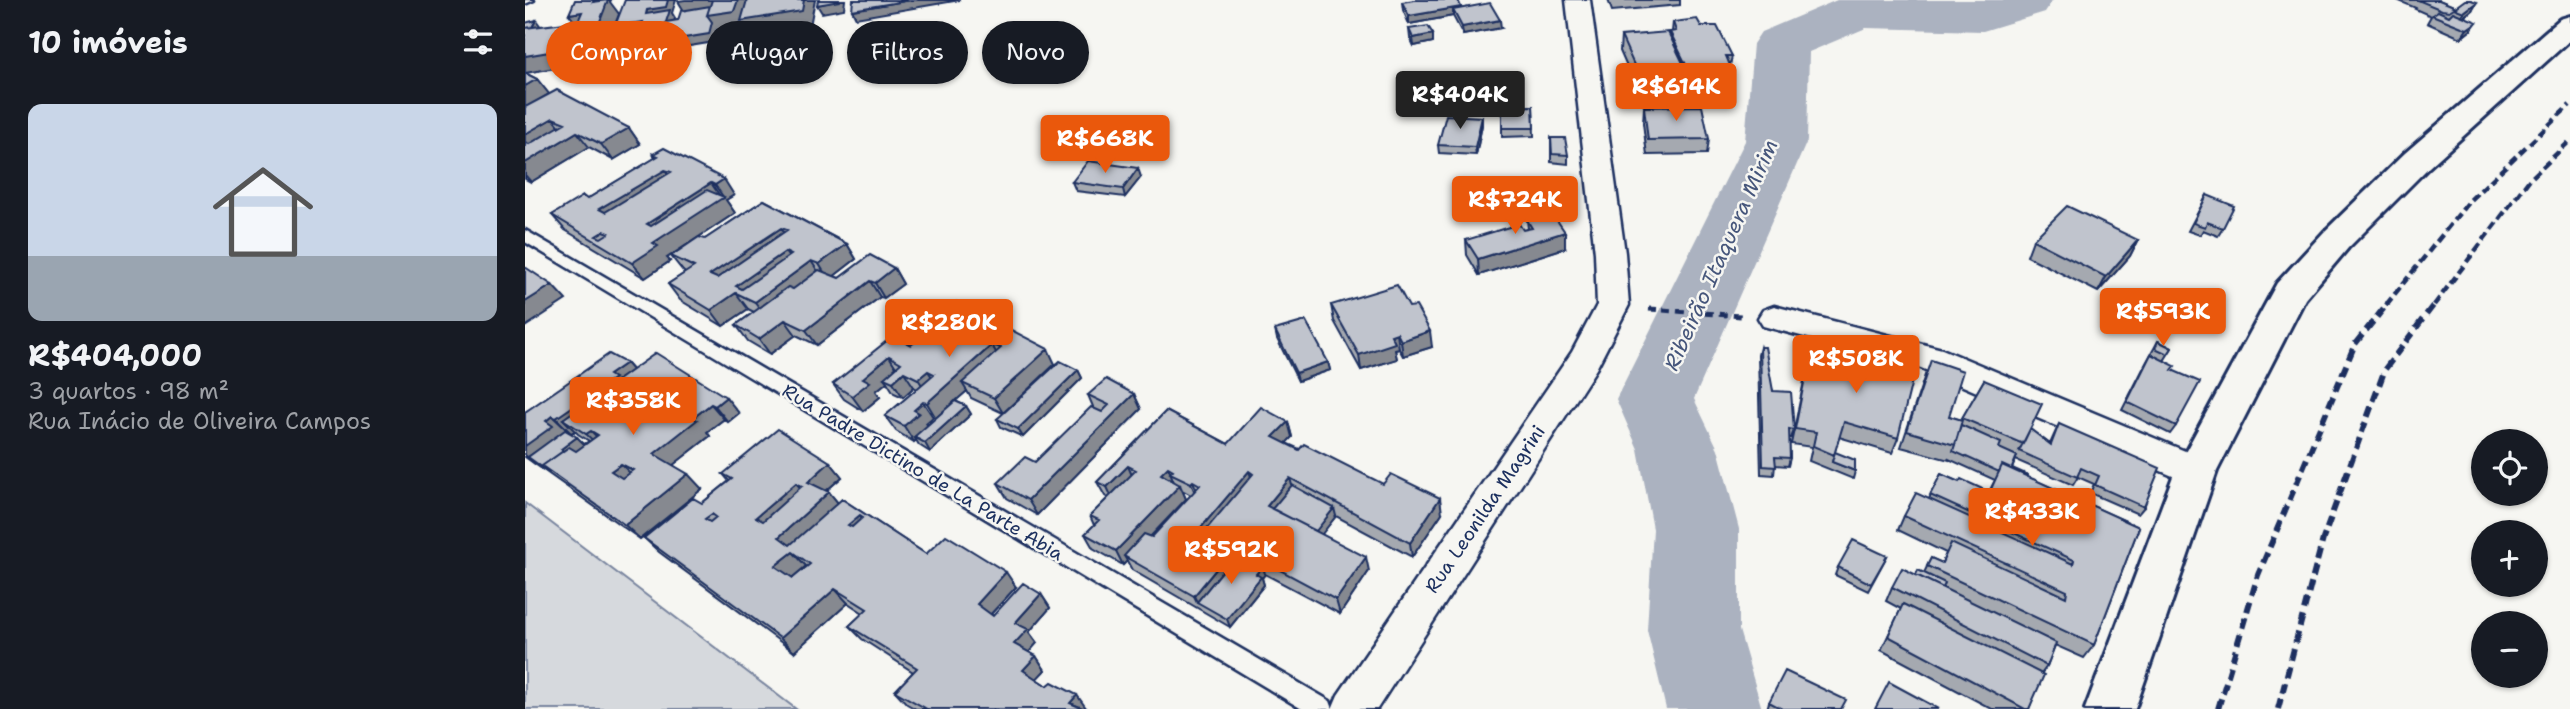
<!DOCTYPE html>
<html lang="pt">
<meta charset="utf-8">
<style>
:root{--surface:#171b24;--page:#242831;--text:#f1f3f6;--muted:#9ea1a6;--accent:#ea580c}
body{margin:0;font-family:"Shantell Sans",sans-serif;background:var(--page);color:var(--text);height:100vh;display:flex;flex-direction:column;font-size:26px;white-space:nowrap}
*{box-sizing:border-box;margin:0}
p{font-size:23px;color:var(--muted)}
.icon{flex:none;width:38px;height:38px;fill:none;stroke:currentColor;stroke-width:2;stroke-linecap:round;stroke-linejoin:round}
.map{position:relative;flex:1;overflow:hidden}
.sheet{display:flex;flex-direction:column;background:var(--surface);width:525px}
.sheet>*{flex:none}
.top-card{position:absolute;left:21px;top:21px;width:665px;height:63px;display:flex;gap:14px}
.buttons{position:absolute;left:1946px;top:429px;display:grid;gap:14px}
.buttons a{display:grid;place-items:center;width:77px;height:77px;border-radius:50%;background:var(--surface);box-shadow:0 2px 5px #0004;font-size:35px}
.price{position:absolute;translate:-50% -60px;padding:0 16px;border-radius:7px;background:var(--accent);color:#fff;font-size:23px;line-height:46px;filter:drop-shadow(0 2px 4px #0008)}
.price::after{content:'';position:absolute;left:50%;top:42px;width:21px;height:16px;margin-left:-10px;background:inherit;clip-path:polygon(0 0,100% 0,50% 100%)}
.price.on{background:#222;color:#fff}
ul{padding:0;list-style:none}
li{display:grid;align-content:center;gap:14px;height:371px;padding:0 28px}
li span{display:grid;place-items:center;height:217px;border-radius:14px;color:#555}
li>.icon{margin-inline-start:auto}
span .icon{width:126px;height:126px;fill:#fffc;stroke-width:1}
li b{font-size:30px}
h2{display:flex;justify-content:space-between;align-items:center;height:84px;padding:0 28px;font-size:30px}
.tag{padding:0 24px;border-radius:32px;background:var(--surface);box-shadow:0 2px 5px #0004;font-size:24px;line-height:63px}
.tag.on{background:var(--accent);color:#fff}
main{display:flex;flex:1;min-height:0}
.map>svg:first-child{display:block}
</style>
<main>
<section class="sheet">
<h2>10 imóveis<svg class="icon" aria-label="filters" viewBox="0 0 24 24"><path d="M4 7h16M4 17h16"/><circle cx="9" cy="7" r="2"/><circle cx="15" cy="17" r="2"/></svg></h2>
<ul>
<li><span style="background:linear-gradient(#c9d6e8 70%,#9aa5b1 0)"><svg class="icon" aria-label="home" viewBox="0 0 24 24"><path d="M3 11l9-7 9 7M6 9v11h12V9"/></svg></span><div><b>R$404,000</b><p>3 quartos · 98 m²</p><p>Rua Inácio de Oliveira Campos</p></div></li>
</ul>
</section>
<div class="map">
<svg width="2045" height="709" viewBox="0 0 2045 709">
<rect width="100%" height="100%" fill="#f6f6f2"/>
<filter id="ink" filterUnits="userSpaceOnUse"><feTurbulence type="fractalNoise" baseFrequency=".0143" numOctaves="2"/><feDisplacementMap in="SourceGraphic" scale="14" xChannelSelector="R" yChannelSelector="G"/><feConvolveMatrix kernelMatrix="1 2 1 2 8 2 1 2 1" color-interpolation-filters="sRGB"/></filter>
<g filter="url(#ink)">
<!-- green -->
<path fill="#d6d9dd" stroke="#78849e" stroke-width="2" d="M0,503L271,709H0Z"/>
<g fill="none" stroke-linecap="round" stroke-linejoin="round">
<!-- river -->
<path fill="#abb2c0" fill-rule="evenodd" d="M1312,0H1528L1520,12L1458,31L1341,28L1284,52L1282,141L1169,399L1193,449L1214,529V630L1237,709H1141L1122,630L1128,529L1113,449L1091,399L1220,141L1228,44L1236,32Z"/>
<defs>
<path id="lane" d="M0,0H9L0,4Z
M0,230L805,701L808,709H777L0,242Z"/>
<path id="street" d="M1041,0H1065L1100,253L1104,305L1071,369L852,709H807L813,695L1047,352L1072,305L1070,253Z
M1249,306L1417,349L1684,461L1689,471L1684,481L1671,486L1396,368L1238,326L1233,318L1238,310Z"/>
<path id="secondary" d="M2045,16V40L1904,167L1823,248L1780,299L1692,471L1610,709H1560L1650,471L1752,283L1799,232L1880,153L2035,19Z"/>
</defs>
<!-- lane casing -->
<use href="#lane" stroke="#1b2f5e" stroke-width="5"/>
<!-- street casing -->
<use href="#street" stroke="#1b2f5e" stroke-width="5"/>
<!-- secondary casing -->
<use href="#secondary" stroke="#1b2f5e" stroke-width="6"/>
<!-- path -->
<path stroke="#1b2f5e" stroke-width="5" stroke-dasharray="8 6" stroke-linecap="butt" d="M1124,309L1216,316"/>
<!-- lane -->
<use href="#lane" fill="#f6f6f2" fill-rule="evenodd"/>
<!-- street -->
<use href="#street" fill="#f6f6f2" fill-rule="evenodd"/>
<!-- secondary -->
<use href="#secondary" fill="#f6f6f2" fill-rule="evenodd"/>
<!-- rail-far1 -->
<path stroke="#1b2f5e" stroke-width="4.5" stroke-dasharray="9 4.5" stroke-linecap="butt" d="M1861,305L1945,200L2045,105
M1909,305L2004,180L2045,141"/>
<!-- rail -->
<path stroke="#1b2f5e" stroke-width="6" stroke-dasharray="11 6" stroke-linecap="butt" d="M1693,709L1733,575L1830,344L1863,303
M1753,709L1798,539L1860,369L1910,303"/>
</g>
<!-- wall -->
<path fill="#a5a9b0" stroke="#1b2f5e" stroke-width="2" fill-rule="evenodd" d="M1083,0H1155V5L1087,11Z
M1875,0H1914L1931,7L1947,10L1939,17L1946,30L1936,38L1902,23L1906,16L1890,9L1891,8L1874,1Z
M877,2L936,8L976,28L938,35L928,16L884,24L878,10Z
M1148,22L1176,26L1207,56L1205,66L1207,70L1204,85H1199L1198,91L1168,94V102L1119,106L1095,51L1096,36H1145V32H1147Z
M884,29L908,34V42L889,46L885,38Z
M0,73L12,79L24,94L104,128L115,144L88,160L64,147L6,182L0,179Z
M1008,106L1009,136L977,137V107Z
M1119,107L1184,139L1182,154L1122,155L1118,123Z
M957,117V125L951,155L914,153L913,145Z
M1026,138L1043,155V164L1026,162Z
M128,154L209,195L201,200L210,213L142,258L145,261L120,278L40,230L27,215L62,199L130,158Z
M616,177L600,197L551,191L547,182Z
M1682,195L1698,228L1693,236L1678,230L1675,235L1663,231Z
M239,200L322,244L331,259L309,276L314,278L369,268L378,284L359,298L355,297L292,345L271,335L245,354L223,341L211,325L229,312L223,309L198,326L155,300L143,284L160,273L158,271L146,256L180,239Z
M1002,220L1040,248L954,275L942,255L941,240L1003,229Z
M1508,240H1613L1605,256L1573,292L1502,256Z
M432,302L530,364L478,413L446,398L442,391L430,401L441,406L446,414L405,452L394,445L391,440L389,442L371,431L360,416L392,389L389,387L378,397L369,393L362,382L351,391L355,397L338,411L319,399L308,384L386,345L390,342L388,338ZM408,417L411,418L402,425L401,423Z
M806,305L884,307L907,347L878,356L874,349L870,350L872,359L836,370L809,321Z
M750,330L803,362L805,370L773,381L752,339Z
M1633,341L1647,348L1639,361L1647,370L1651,426L1645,434L1597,410L1621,363Z
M1235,347L1248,391L1269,430L1266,438H1264L1265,458L1263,466L1250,465L1249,475L1236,474L1233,355Z
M1284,357L1334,367L1373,438L1367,453L1314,437L1307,462L1330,471L1328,479L1284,461L1287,447L1266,444Z
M101,363L107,370L214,413L203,422L199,419L182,432L185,436L148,465L177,489L115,539L0,457V412ZM50,431L53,434L64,441L59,444L46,433Z
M553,370L557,378L498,437L476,427L472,419Z
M1400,375L1424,416L1436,420L1459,380L1505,429L1525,444L1534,424L1619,507L1613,514L1565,493L1569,484L1553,477L1548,485L1491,460L1487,468L1503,477L1614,527L1569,645L1559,658L1530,645L1522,666L1517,673L1504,709H1467L1356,650L1376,609L1361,601L1367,587L1391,575L1399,573L1406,558L1417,563L1421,553L1373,530L1379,516L1404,499L1416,474L1434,482L1464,492L1470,480L1424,459V460L1376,447Z
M609,394L616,409L512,515L482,498L473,483L510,462L569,409L563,395Z
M641,411L703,444L763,422L767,437L761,443L917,513L887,557L811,516L796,534L844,571L815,614L740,574L737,578L739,585L705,627L607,570L602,561L598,565L568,548L560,534L569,525L565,516L583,498L580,496L572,482ZM657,490L666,495L627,537H625L661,499Z
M305,462L317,477L301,491L304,492L313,503L317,499L401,554L491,587L466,614L468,616L516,594L525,608L504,632L512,643L504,652L511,656L520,670L511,679L522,686L561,708L560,709H391L382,704L370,691L388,672L337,639L324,626L338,613L323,603L269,652L134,552L119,538L177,503L204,481L198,474Z
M1362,556L1343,591L1310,575L1313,567Z
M1244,702L1317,709H1242Z"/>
<!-- shaded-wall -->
<path fill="#868990" stroke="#1b2f5e" stroke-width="2" d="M69,0H86L85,2L94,14L80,51L162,16L153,1L160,0H290L285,26L225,36L219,25L218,26L192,30L189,42L0,73V56L35,34L40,23L51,38Z
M143,0H151L147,13L150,18L147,30L121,14L122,10Z
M315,0H320L319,9L297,13L292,5Z
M386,0H435L331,18L327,10Z
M1952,2L1947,10L1934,20L1939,12Z
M936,7L937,15L928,10V16L884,24V16Z
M57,12L55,29L44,14Z
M11,20L17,28L0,41Z
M975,20L976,28L938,35L937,27Z
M118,22L124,30L96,34L90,26Z
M1952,22L1946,30L1936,38L1942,29Z
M908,34V42L889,46L888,38Z
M12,79L24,94L0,108V86Z
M957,117V125L951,155L950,147Z
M28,118L41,134L0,148V134Z
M104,128L115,144L88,160L76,144Z
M52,132L64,147L6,182L0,175V163Z
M613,168L616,177L600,197L598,189Z
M140,170L152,185L87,225L74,209Z
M199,179L209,195L201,200L210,213L142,258L145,261L120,278L107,263L128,243L134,240L122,224L186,183L197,199L199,198L190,185Z
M256,228L266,243L197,291L185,275Z
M1040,232V248L954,275L953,259Z
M1613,240L1605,256L1573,292L1581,277Z
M322,244L331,259L304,280L294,264Z
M260,252L271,268L219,297L211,286Z
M286,261L297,277L242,318L230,302Z
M369,268L378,284L359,298L350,283Z
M345,281L355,297L292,345L281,330Z
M27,285L41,300L0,327V302Z
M211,293L223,309L198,326L186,310Z
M260,320L271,335L245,354L234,339Z
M905,331L907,347L878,356L876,341Z
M872,333L874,349L870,350L872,359L836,370L834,355L866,335Z
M467,345L475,360L437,383L442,391L411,418L402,403Z
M523,349L530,364L478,413L469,398Z
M364,356L374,372L359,378L362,382L351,391L355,397L338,411L327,396L338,378Z
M803,362L805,370L773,381L771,373Z
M101,363L115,379L38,419L50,431L46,433L31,418L84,375Z
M553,370L557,378L498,437L493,429Z
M403,371L413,386L403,394L393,379Z
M379,372L389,387L378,397L368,382Z
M609,394L616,409L512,515L503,500Z
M201,397L214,413L203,422L190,406Z
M398,402L408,417L401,423L404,428L389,437L391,440L389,442L379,426L389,410Z
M186,404L199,419L182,432L185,436L143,469L129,454L168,418Z
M441,406L446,414L405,452L400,443Z
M27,416L43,431L3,457L11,465L0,455V446L21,421Z
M763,422L767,437L753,452L748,437Z
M66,431L81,446L77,449L61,434Z
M52,437L60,445L44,457L36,449Z
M305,462L317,477L295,496L283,482Z
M96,464L111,479L102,486L86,471Z
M603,466L609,480L589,502L582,487Z
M643,467L649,482L636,474Z
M724,471L729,486L664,564L657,550Z
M163,474L177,489L115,539L100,525Z
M765,478L769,493L750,516L742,506Z
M668,481L674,496L672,498L666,483Z
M271,483L284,498L244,532L231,517Z
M655,485L661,499L604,559L599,556L602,561L598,565L591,551Z
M304,492L316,507L267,552L254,537Z
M915,498L917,513L887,557L885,543Z
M809,508L811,516L790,543L787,535Z
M335,515L347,529L335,539L323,525Z
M710,546L715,560L672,602L669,596Z
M268,552L281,566L263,581L250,566Z
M841,557L844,571L815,614L811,600Z
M738,566L740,574L737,578L739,585L705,627L702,619L731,574Z
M481,572L491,587L462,618L452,604Z
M310,589L323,603L269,652L255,638Z
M516,594L525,608L504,632L512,643L499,658L489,644L490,623Z
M511,656L520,670L508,683L498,670Z
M552,695L561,708L560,709L545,703Z"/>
<!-- building -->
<path fill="#c0c4cd" stroke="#1b2f5e" stroke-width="2" fill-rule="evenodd" d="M50,0H69L68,2L83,0L66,45L0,56V28L40,23L35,34L49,31L57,12L44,14Z
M100,0H143L141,7L122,10L121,14L145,10L141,22L153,20L156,11L185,6L182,15L187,22L184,34L71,52L74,42L114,36L118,22L90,26Z
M187,0H213L209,11L182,15Z
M222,0H279L277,11L216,21Z
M293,0H315V1L292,5Z
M328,0H386L327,10Z
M889,0H933L936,7L884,16L877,2Z
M1897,0H1914L1931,7L1929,8L1940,0H1946L1952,2L1939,12L1929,8L1924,11L1917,10L1895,1Z
M965,3L975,20L937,27L928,10Z
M1913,11L1924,16L1928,12L1952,22L1942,29L1907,15Z
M1172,19L1176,26H1192L1207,56H1201L1207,70H1198L1200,76L1168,79L1145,32L1151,31L1148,22Z
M11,20L7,27L0,28V23Z
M903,26L908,34L888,38L884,29Z
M1143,32L1169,86L1120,90L1096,36Z
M0,73L12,79L0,86Z
M32,90L104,128L76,144L52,132L0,163V142L4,144L40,123L28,118L0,134V107Z
M1008,106L1009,128H977V107Z
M1177,106L1184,139L1123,140L1119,107Z
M921,115L957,117L950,147L913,145Z
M1026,138H1040L1043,155L1027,154Z
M139,148L199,179L190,185L186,183L122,224L126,226L182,190L199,197L128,243L133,246L107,263L27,215L58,196L62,199L133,156L128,154ZM140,170L146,172L80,212L74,209ZM79,231L84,233L76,238L71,236Z
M563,161L613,168L598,189L547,182Z
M1682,195L1709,206L1698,228L1682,222L1680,227L1668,223Z
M239,200L322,244L294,264L286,261L230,302L211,293L186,310L143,284L169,267L146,256L174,237L180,239ZM256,228L262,230L192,278L185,275ZM260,252L266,255L217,289L211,286Z
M1542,206L1613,240L1581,277L1508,240Z
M1027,213L1040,232L953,259L941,240L994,224L998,230L1007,228L1002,220Z
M345,255L369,268L350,283L345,281L281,330L260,320L234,339L211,325L263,287L268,289L294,270L314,278Z
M0,267L27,285L0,302Z
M872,285L884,307L891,306L905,331L876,341L872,333L866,335L870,343L834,355L806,305Z
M432,302L523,349L469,398L437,383L476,348L467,345L402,403L398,402L389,410L394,413L379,426L360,416L409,374L403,371L393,379L379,372L368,382L359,378L376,363L364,356L338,378L345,382L327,396L308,384L368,336L386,345L392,340L388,338Z
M781,321L803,362L771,373L750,330Z
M1633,341L1647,348L1643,354L1630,348Z
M1341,343L1393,356L1373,438L1319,422L1309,455L1288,446L1291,432L1270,429L1284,357L1334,367Z
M1235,347H1240L1248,391L1266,392L1269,430L1264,429L1265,458L1250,457L1251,467L1238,466Z
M131,353L201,397L190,406L186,404L168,418L172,420L129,454L163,474L100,525L17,466L44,447L51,451L73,435L66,431L61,434L38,419ZM96,464L108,470L97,478L86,471Z
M84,354L101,363L84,375L89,378L31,418L27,416L21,421L28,426L0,446V412Z
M1626,354L1650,366L1647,370L1675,382L1651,426L1602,402Z
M1406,360L1438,371L1424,416L1437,420L1430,445L1382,431Z
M535,361L553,370L493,429L472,419Z
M581,379L609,394L503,500L473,483L500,457L510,462L566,407L577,412L584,405L563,395Z
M1459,380L1517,404L1498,444L1437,418Z
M430,401L441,406L400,443L389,437Z
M736,407L763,422L748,437L774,450L779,444L858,484L866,474L915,498L885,543L765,478L742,506L841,557L811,600L710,546L669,596L599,556L619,534L627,537L675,485L668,481L666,483L645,473L648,470L643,467L636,474L655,485L591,551L560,534L574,520L565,516L611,470L603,466L582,487L572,482L641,411L703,444ZM724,471L728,474L662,552L657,550Z
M1534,424L1635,468L1619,507L1570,485L1574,476L1556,468L1552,477L1494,451L1505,429L1526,445Z
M1436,425L1476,443L1474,448L1492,456L1487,468L1503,475V477L1477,465L1474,472L1428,451Z
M253,429L305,462L283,482L304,492L254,537L265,545L317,499L401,554L421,535L481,572L452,604L468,616L498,583L516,594L490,623L503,629L489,644L511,656L498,670L522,686L527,682L552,695L545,703L559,709H402L370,691L392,668L324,626L342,609L310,589L255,638L119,538L168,498L177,503L207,479L198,474ZM271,483L277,486L238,521L231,517ZM187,514L191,517L185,522L180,519ZM335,515L338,517L327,527L323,525ZM268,552L285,564L268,578L250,566Z
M40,430L52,437L36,449L38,451L17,466L25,473L3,457Z
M1310,452L1330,460V471L1307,462Z
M1477,465L1614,527L1569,645L1402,566L1406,558L1417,563L1426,543L1541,597L1542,591L1379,516L1391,493L1548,564L1549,560L1405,495L1416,474L1434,482L1436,479L1477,498L1478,495L1466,489Z
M767,485L809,508L791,531L747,509Z
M1328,540L1362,556L1346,584L1313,567Z
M712,553L738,566L731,574L736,577L702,619L672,602Z
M1377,568L1531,643L1522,666L1367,587Z
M1393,570L1420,583L1418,588L1391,575Z
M1378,604L1519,675L1504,709H1500L1363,636Z
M1260,671L1321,700L1316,709H1257L1244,702Z
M1364,682L1414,709H1350Z"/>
</g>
<g text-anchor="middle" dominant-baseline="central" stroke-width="5" stroke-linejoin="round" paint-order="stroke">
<!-- street labels -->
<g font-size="19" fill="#1b2f5e" stroke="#f6f6f2">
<text transform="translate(398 472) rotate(31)">Rua Padre Dictino de La Parte Abia</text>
<text transform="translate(960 509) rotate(-56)">Rua Leonilda Magrini</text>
</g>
<!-- water labels -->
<g font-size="21" font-style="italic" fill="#46567b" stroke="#f6f6f2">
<text transform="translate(1196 255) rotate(-66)">Ribeirão Itaquera Mirim</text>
</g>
</g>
</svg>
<div class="buttons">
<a><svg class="icon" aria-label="locate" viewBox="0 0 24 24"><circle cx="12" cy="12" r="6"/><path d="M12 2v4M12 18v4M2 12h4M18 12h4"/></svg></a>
<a>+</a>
<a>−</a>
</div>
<b class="price" style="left:1151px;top:123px">R$614K</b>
<b class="price on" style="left:935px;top:131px">R$404K</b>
<b class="price" style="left:580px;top:175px">R$668K</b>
<b class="price" style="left:990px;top:236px">R$724K</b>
<b class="price" style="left:1638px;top:348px">R$593K</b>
<b class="price" style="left:424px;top:359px">R$280K</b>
<b class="price" style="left:1331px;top:395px">R$508K</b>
<b class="price" style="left:108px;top:437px">R$358K</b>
<b class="price" style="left:1507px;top:548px">R$433K</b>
<b class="price" style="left:706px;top:586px">R$592K</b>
<div class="top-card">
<a class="tag on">Comprar</a>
<a class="tag">Alugar</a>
<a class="tag">Filtros</a>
<a class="tag">Novo</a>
</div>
</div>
</main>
